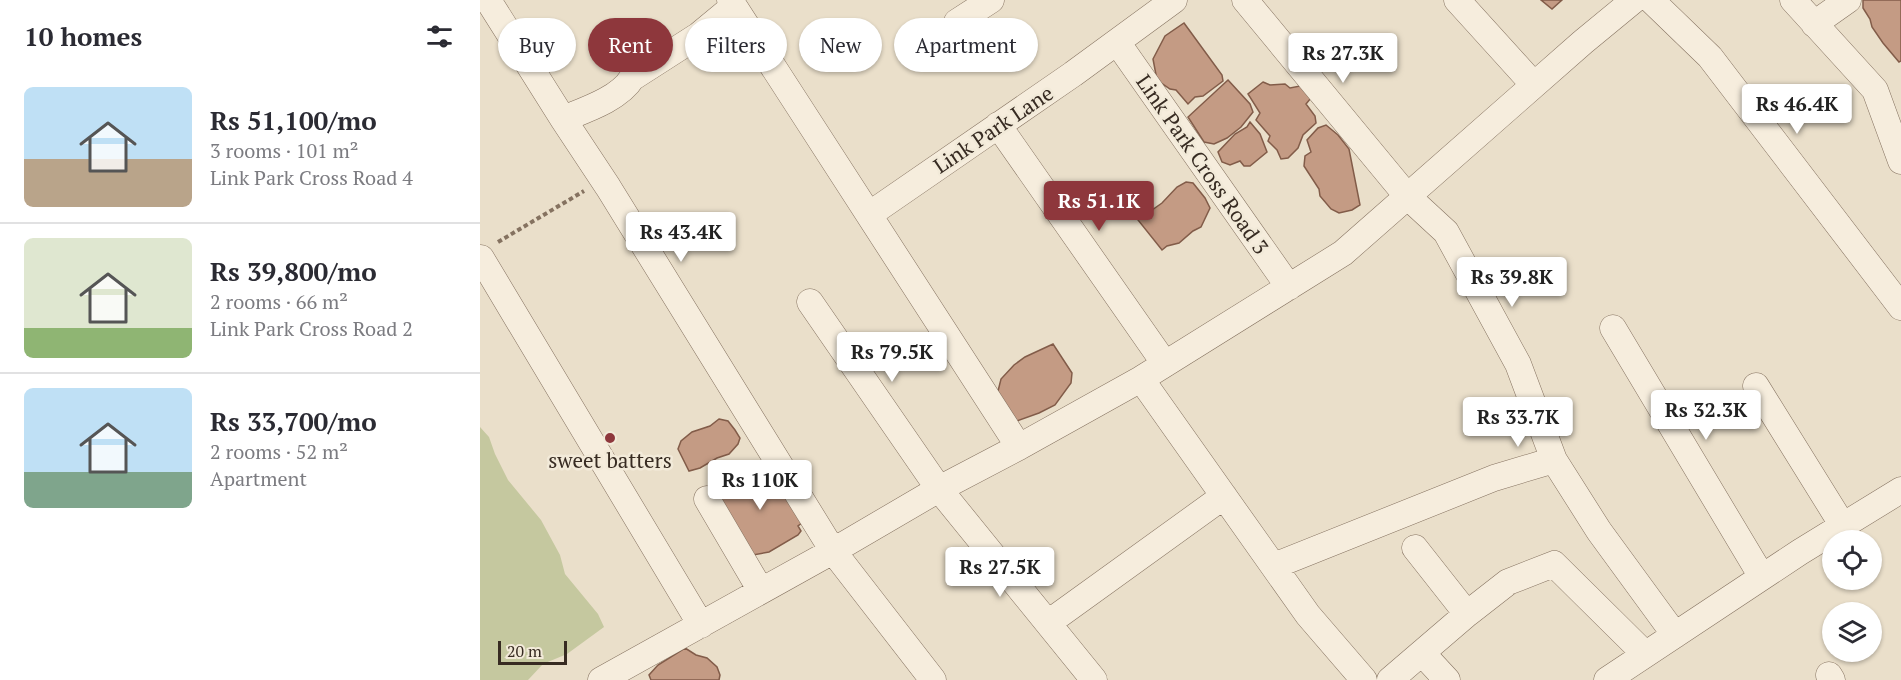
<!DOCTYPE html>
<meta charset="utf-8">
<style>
:root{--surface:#fff;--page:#f2f2f3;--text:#2b2b33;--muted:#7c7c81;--line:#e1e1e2;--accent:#8e373c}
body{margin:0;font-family:"PT Serif",serif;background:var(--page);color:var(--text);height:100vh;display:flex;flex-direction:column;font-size:22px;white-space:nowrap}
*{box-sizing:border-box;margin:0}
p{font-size:20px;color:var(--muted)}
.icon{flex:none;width:33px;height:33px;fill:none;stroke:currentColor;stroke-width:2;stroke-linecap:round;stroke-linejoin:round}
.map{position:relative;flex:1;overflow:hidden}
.side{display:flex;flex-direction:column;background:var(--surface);width:480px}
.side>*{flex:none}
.banner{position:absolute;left:18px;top:18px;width:570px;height:54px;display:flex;gap:12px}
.controls{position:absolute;left:1342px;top:530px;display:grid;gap:12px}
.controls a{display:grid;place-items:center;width:60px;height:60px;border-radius:50%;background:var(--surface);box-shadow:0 2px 4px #0004;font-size:30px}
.scale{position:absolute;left:18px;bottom:15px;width:69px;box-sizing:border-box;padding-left:6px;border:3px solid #372b22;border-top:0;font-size:16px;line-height:21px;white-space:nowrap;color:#372b22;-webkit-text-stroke:4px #f2ead9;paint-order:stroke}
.price{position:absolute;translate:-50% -51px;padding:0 14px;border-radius:6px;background:#fff;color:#222;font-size:20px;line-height:39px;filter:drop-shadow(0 2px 3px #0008)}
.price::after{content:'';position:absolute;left:50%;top:36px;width:18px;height:14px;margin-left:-9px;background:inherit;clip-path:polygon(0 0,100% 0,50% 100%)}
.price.current{background:var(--accent);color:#fff}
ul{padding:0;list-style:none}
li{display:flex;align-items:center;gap:18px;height:150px;padding:0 24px}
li+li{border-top:2px solid var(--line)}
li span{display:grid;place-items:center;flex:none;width:168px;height:120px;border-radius:9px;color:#555}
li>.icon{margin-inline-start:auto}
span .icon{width:72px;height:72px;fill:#fffc;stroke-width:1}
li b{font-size:26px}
h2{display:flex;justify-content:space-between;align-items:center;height:72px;padding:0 24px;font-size:26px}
.pill{padding:0 21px;border-radius:27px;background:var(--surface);box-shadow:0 2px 4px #0004;font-size:21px;line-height:54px}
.pill.current{background:var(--accent);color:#fff}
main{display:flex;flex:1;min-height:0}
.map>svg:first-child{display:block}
</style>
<main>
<section class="side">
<h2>10 homes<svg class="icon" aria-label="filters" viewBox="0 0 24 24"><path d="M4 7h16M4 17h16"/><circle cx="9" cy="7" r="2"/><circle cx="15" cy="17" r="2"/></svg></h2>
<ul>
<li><span style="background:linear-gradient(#bfe0f5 60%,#b9a48a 0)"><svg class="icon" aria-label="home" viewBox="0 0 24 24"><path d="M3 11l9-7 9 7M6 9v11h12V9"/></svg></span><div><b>Rs 51,100/mo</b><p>3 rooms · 101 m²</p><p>Link Park Cross Road 4</p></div></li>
<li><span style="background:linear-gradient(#dfe7d0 75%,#8fb573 0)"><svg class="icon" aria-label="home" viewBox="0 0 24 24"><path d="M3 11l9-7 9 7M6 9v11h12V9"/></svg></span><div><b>Rs 39,800/mo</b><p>2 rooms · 66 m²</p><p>Link Park Cross Road 2</p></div></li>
<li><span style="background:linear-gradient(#bfe0f5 70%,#7fa58c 0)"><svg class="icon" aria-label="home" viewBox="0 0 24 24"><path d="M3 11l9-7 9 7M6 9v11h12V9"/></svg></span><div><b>Rs 33,700/mo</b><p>2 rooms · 52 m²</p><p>Apartment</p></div></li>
</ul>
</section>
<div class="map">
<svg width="1421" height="680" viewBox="0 0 1421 680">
<rect width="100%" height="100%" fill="#eadfca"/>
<!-- green -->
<path fill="#c5c89f" d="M0,427L9,437L15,454L28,480L61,520L80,555L85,574L118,614L124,627L87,654L63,664L48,680H0Z"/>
<!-- building -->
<path fill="#c49b84" stroke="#825c49" stroke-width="1.5" d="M1061,0H1082L1072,9Z
M1383,0H1421V61L1419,62L1403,43L1392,27L1390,19L1383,8Z
M704,23L742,75L743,81L723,96L715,97L708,104L696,90L690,89L677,80L673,59L685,36Z
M748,80L770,104L773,112L761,127L747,138L734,144L724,142L708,117Z
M783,82L790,85L805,84L810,88L825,85L831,98L826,104L835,116L836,123L823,135L818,148L808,158L801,159L797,150L788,141L790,136L776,120L780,113L768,94Z
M770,122L780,134L787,152L770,166H764L760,161L750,165L742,162L738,152L755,134L767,127Z
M846,125L858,135L869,149L880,205L872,210L859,213L851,209L840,196L839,189L824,166L825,156L831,152L827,140L838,128Z
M706,182L713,183L725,198L730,208L721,227L713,231L699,243L687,246L682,250L658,220L682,203L697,187Z
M573,344L592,373L591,383L575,405L559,413L531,423L518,405V391L521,379L534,365L545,357Z
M239,419L248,421L255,430L260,438L258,444L249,454L237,458L220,468L209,471L198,449L201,441L212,432L230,426Z
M283,466H290L323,522L318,526L321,531L318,535L289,552L273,555L232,501L240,493L272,471Z
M205,648L216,655L227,658L237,667L240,675L239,680H171L169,675L178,665Z"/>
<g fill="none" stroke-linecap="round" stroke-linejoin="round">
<defs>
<path id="street" d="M8,0L83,119L128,187L353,551L453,680
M250,0L539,447
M765,0L927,196L966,232L1038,364L1074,460
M977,0L1054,85
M1171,0L1230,57L1421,307
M1313,0L1395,90L1421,161
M477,22L511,0
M1334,24L1368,0
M637,42L809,287
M83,119C105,110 139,99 152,78L219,35L254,6
M518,125L685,364
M390,214L593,74L694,0
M1,258L221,625
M330,302L459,489L614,680
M1133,328L1282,577
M1276,386L1363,526
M227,499L281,591
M935,548L987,614
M794,566L1014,478L1074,460L1119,531L1195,635
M568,623L744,496
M942,653L967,680
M1349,675L1352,680
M121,680L353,551L459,489L539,447L661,379
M884,680L828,615L661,379L863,253L1103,42L1154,0
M910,680L987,614L1028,582L1074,564L1165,654
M1127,680L1320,552L1421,490"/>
</defs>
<!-- street casing -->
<use href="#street" stroke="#857260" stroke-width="27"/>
<!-- path -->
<path stroke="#857260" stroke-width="4" stroke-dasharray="4.5 3" stroke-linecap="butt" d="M18,242L104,191"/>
<!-- street -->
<use href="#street" stroke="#f6eddd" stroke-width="26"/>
</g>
<!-- markers -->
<circle fill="#8e373c" stroke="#f2ead9" stroke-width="2" cx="130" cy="438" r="6"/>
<g text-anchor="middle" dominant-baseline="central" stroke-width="5" stroke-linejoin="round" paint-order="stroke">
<!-- street labels -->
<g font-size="21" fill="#372b22" stroke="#f2ead9">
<text transform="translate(513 129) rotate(-34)">Link Park Lane</text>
<text transform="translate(723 164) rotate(55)">Link Park Cross Road 3</text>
</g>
<!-- poi labels -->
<g font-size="21" fill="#372b22" stroke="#f2ead9">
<text x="130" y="460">sweet batters</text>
</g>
</g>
</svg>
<div class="controls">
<a><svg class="icon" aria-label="locate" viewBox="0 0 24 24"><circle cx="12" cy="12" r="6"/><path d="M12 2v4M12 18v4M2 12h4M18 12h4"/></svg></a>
<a><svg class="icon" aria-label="layers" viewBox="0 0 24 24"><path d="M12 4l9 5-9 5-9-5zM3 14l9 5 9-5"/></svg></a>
</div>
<div class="scale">20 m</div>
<b class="price" style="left:863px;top:84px">Rs 27.3K</b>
<b class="price" style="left:1317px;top:135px">Rs 46.4K</b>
<b class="price current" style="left:619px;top:232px">Rs 51.1K</b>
<b class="price" style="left:201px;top:263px">Rs 43.4K</b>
<b class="price" style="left:1032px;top:308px">Rs 39.8K</b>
<b class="price" style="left:412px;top:383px">Rs 79.5K</b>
<b class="price" style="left:1226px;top:441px">Rs 32.3K</b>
<b class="price" style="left:1038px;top:448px">Rs 33.7K</b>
<b class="price" style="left:280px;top:511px">Rs 110K</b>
<b class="price" style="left:520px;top:598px">Rs 27.5K</b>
<div class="banner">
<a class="pill">Buy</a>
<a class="pill current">Rent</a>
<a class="pill">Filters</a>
<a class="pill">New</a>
<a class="pill">Apartment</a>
</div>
</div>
</main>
